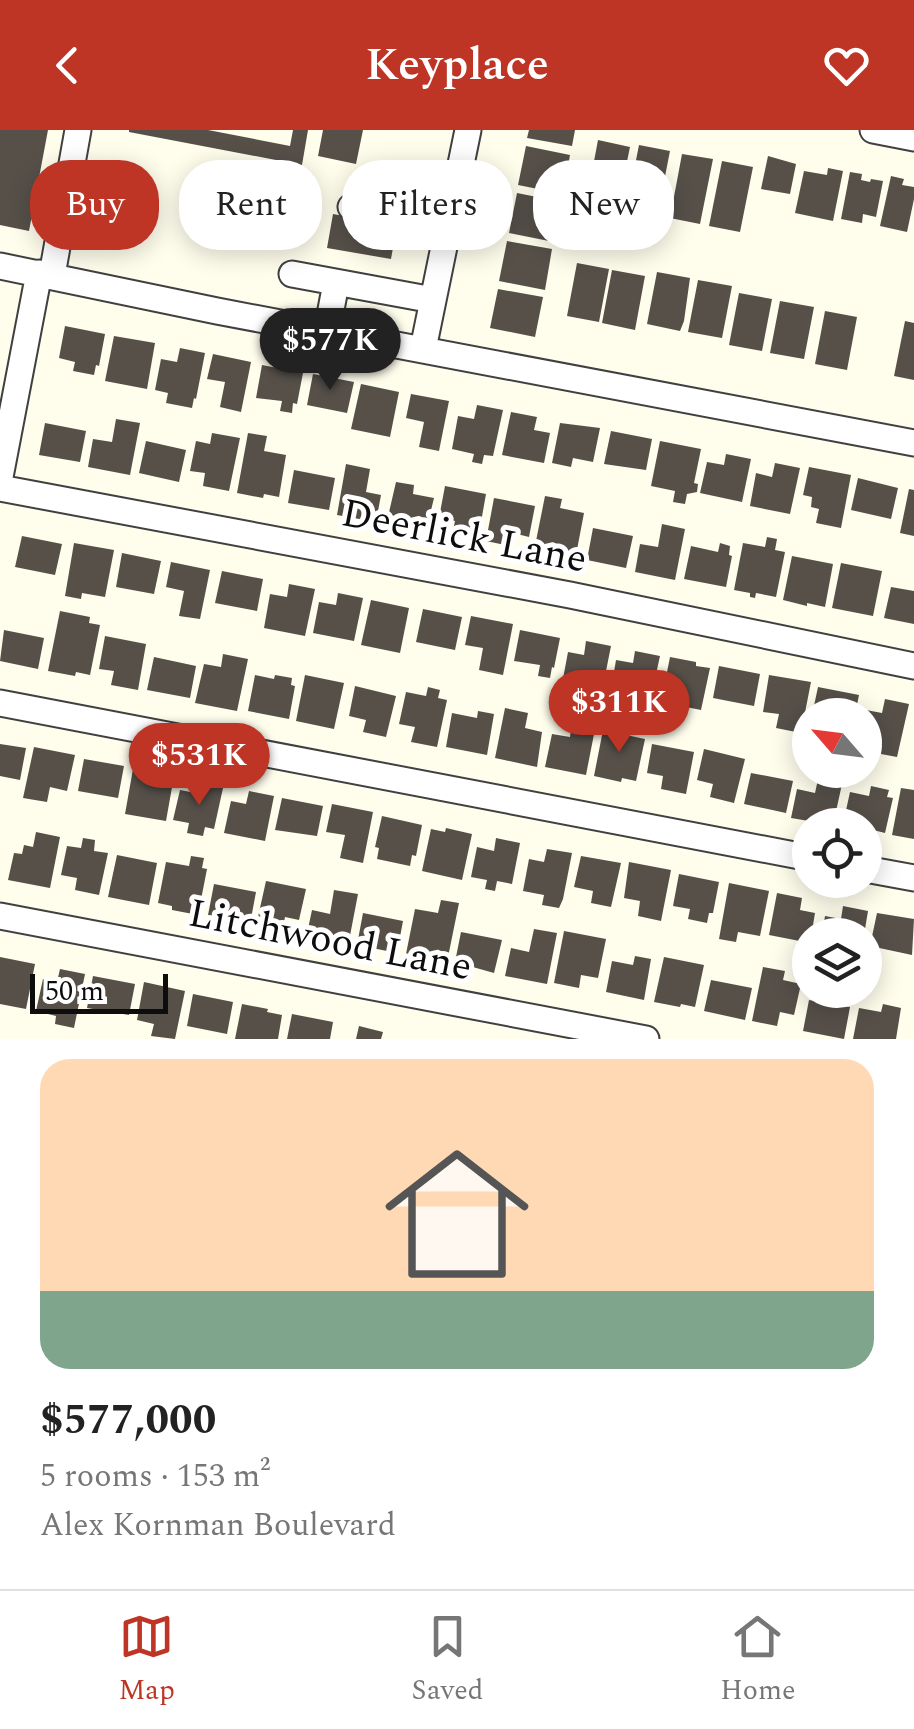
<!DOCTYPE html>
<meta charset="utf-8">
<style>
:root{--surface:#fff;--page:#f6f6f6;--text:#222;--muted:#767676;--line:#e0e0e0;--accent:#be3425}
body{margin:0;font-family:Spectral,serif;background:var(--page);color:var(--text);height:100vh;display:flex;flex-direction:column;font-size:38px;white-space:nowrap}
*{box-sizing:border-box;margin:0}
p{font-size:32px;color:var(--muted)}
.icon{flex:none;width:55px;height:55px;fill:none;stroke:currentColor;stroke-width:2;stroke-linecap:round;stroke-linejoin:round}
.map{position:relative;height:909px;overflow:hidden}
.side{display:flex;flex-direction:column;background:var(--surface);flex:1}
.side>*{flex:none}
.banner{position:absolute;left:30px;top:30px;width:855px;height:90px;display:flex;gap:20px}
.needle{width:65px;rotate:298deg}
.controls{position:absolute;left:792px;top:568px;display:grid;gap:20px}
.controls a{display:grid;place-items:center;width:90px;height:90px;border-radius:50%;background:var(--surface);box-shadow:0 5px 25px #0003;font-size:50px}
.scale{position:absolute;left:30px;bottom:25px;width:138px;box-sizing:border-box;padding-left:10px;border:5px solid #0d0d0d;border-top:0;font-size:28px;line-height:35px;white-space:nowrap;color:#0d0d0d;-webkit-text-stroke:8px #fff;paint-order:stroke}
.price{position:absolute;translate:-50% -85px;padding:0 22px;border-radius:35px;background:var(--accent);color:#fff;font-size:32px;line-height:65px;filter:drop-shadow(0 2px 5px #0008)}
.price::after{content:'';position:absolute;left:50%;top:60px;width:30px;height:22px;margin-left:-15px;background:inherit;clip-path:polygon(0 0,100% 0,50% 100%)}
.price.current{background:#222;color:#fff}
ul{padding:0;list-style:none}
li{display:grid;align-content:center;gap:20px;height:530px;padding:0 40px}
li span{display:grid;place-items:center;height:310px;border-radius:30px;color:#555}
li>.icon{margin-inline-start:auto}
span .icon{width:180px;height:180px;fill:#fffc;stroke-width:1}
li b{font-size:42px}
.chip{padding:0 35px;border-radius:40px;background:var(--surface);box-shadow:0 5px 25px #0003;font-size:35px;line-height:90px}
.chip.current{background:var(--accent);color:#fff}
header{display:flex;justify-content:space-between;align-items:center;height:130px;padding:0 40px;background:var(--accent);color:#fff;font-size:45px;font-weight:600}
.dock{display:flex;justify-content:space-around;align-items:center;height:140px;border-top:2px solid var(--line);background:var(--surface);font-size:28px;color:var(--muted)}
.dock a{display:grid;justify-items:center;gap:5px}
.dock .current{color:var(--accent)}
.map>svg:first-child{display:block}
</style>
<header><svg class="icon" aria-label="back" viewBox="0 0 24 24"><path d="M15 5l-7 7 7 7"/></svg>Keyplace<svg class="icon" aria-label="heart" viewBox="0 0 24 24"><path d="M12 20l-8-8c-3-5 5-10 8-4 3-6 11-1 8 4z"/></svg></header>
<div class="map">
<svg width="914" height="909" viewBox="0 0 914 909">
<rect width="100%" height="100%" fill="#fffeed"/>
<!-- building -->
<path fill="#565049" d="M0,0H48L29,101L0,95Z
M129,0H208L290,16L293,0H308L302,35L129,2Z
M323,0H363L356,34L318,26Z
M529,0H575L572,16L527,8Z
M598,10L630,17L617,80L586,74Z
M639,15L670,21L657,87L626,81Z
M526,16L570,25L563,64L518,55Z
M682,24L713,29L700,94L670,88Z
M768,26L796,34L790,64L761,59Z
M722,31L753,37L740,102L709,96Z
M828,38L843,41L833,91L795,83L804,41L827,45Z
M850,42L862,44L861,50L870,52L871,49L883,51L876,87L863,84L862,93L841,89Z
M891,46L904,49L902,55L914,57V69L907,102L880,96Z
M517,63L562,72L554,112L509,103Z
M333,84L397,96L391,129L327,118Z
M507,111L552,119L545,160L499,151Z
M577,133L609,139L599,192L567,186Z
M612,140L645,146L635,200L602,193Z
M657,142L690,148L684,191L680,201L647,194Z
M698,150L732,156L722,208L688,202Z
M498,159L543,167L535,207L490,198Z
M739,163L772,169L762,221L729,215Z
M780,171L814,177L804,229L770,223Z
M825,181L857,187L847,240L815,234Z
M905,191L914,193V250L894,246Z
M65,196L105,204L99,236L96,235L94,245L73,241L75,232L59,228Z
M114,206L155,213L147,259L105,251Z
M180,218L205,223L196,269L194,268L192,278L166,273L168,263L155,260L161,229L177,232Z
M213,224L251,232L241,282L220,277L225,252L207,249Z
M262,235L303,243L297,274L293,273L292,283L280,281L282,271L256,268Z
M313,244L354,252L347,283L307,275Z
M361,254L399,262L390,307L351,299Z
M411,264L449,271L439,321L419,317L424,292L406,288Z
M477,275L503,280L493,326L484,325L482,334L472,332L474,324L452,319L458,286L474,289Z
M511,282L537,287L534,300L550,303L544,333L502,325Z
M116,289L140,293L130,345L88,337L93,309L112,312Z
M45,293L86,301L80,332L39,325Z
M560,293L600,298L593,332L573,328L571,337L552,333Z
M611,301L652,309L646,340L604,334Z
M212,303L240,308L229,361L203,356L205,343L190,341L196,311L210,314Z
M248,303L267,306L264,321L286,325L279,367L264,364L263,368L237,363Z
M146,311L186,320L179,352L139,343Z
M660,311L701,319L694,353L698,354L697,362L687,364L685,374L673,372L675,361L651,356Z
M726,324L751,329L742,372L700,363L707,332L724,335Z
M775,333L800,338L790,384L750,376L756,343L772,347Z
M346,334L370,339L366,362L381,365L376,392L337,385Z
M809,337L851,345L841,398L816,393L819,379L811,377L812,367L803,365Z
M294,340L335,348L329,380L288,373Z
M858,348L898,358L891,389L851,380Z
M396,352L414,355L413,364L434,368L426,401L387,391Z
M445,356L486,364L478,409L452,405L455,391L439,388Z
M909,359L914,360V406L900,403Z
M545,366L562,369L560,378L584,383L576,425L562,422L561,426L534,421Z
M494,368L535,376L529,407L513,403L510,416L486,411Z
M662,394L685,399L675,450L635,442L640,414L658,417Z
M593,398L633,406L626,438L587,430Z
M22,406L62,414L55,445L15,437Z
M767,407L777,409L775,420L785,422L776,467L756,463L755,468L750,467V463L734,460L743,413L765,417Z
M74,413L114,420L105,467L82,463L81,469L65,466Z
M720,413L730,416L729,425L732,426L726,457L684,449L691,416L718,422Z
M122,423L161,431L154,464L116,457Z
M792,426L833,434L825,477L807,473V476L783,470Z
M171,432L210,440L200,489L179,486L184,461L166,457Z
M841,433L882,441L873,486L832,478Z
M222,441L263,449L257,481L215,473Z
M289,454L315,459L305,506L264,498L270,464L287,467Z
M891,457L914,461V494L884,488Z
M338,463L363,468L354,511L313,503L319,472L336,475Z
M371,470L409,478L400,523L361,515Z
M423,479L462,487L455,520L416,512Z
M60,481L90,487L89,493L100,495L90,545L76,542L75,546L48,541Z
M471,486L513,494L503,545L479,540L483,518L465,515Z
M4,500L44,508L38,539L0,531Z
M520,500L560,508L554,538L552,537L550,548L538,546L540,535L514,531Z
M105,506L146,514L138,560L111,555L114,541L99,539Z
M586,511L611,516L602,561L594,559L591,570L582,568L584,558L562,554L568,522L584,525Z
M635,521L660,526L649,576L624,571L625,563L611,560L616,530L633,533Z
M223,524L248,529L237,581L195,573L204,534L221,537Z
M154,527L196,536L190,568L147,560Z
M670,527L696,532V536L710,538L701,580L661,572Z
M719,536L760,544L754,576L713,568Z
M255,545L274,549L275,545L292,548L291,555L295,556L289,589L248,581Z
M305,545L344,553L334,599L296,591Z
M769,545L811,552L801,603L776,598L779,584L763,582Z
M355,556L396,566L386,607L363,602L366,590L349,586Z
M428,557L440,560L438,568L447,570L437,617L411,612L415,597L399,594L406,562L426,566Z
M818,557L859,565L855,585H812Z
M885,569L909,574L897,627L881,624L882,615L865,612L866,580L882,583Z
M505,578L528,583L525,598L542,602L537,637L495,628Z
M478,581L494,584L487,625L446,617L452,583L477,588Z
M610,593L623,595L621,604L645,609L636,651L622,648L621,652L594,646L603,600L608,602Z
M571,599L594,604L586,645L545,637L552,604L570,607Z
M0,614L26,618L20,650L0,646Z
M652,614L694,622L686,664L661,659L663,646L647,643Z
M34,617L75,625L67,661L50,657L47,672L23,668Z
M704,619L745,629L734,673L710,667L713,654L697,650Z
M84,629L124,636L118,668L78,661Z
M133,639L174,646L166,691L125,684Z
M820,640L844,645L833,695L791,688L797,659L815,663Z
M751,643L793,651L786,683L744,674Z
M199,652L223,658L214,699L205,697L203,706L187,703L189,693L173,690L180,660L196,663Z
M871,656L889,660L887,667L893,668L885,703L865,698V695L843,694L850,662L869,666Z
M901,658L914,660V709L892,705Z
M249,661L274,666L265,711L224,703L231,671L246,674Z
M282,668L323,676L317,706L275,700Z
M332,674L373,682L363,733L340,728L345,705L326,702Z
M382,686L422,695L416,726L412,725L410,736L377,729L379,718L375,717Z
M446,698L472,704L462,750L422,741L431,699L445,702Z
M36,702L60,707L50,758L8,750L14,723L22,724L24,715L33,717Z
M83,708L95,710L94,721L108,723L99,765L75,760L77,748L61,745L67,716L81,718Z
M496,708L520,713L512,754L497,751L495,761L485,759L487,750L471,747L477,717L494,721Z
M547,719L572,723L563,769L559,778L542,775L544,765L523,761L529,729L544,732Z
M117,725L157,733L149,775L108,767Z
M191,726L204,728L202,738L207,739L198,785L172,780V776L158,773L166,732L189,736Z
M581,726L621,733L611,777L591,773L593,761L574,757Z
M629,732L671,740L661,791L638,786L640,771L624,768Z
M679,744L719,752L713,783H709L707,793L688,789L690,779L673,776Z
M266,751L306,759L299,790L285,787L282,801L256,796Z
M729,753L769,761L760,806L738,802L736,812L719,809Z
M214,754L256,762L250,794L208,785Z
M334,760L358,764L348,816L306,808L312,780L330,784Z
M777,763L802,768L800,780L815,783L810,813L769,805Z
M441,770L459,773L447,832L406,824L415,779L438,783Z
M843,776L868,781L864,805H822L825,786L841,789Z
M363,783L403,791L397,823L357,815Z
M877,783L914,789L912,825L870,816Z
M534,799L557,803L547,854L505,846L511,818L529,822Z
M564,801L606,809L598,848L581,845L579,858L554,853Z
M461,802L502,810L494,843L455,832Z
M635,826L651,829L644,870L606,862L612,831L633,835Z
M0,827L35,834L26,879L0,874Z
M664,827L704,835L695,877L681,874L680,877L654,872Z
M763,837L785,841L783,850L801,854L794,885L780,882L777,896L752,891Z
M60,839L85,844L74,898L55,894L56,886L36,881L43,849L57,852Z
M93,846L135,854L129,885L87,878Z
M711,850L752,858L745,890L704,881Z
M144,852L185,861L175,909L151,906L154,894L137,890Z
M193,864L233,872L227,904L187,896Z
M809,870L850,877L844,909L803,901Z
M242,874L268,879L267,882L282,885L278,909H235Z
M883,874L901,878L896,909H853L859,878L881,882Z
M292,884L333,892L330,909H287Z
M359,896L383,902L381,909H356Z"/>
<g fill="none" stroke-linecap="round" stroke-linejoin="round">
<defs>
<path id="minor" d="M873,0L914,8
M351,77L448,94
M0,136L217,181L914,313
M292,144L433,170
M52,145L78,0
M327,201L336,153
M423,219L468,0
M0,347L39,143
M0,358L570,465L914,536
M0,573L810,728
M865,739L914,748
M0,786L646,909"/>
</defs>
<!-- minor casing -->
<use href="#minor" stroke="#404040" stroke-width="29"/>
<!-- minor -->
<use href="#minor" stroke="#fff" stroke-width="25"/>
</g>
<g text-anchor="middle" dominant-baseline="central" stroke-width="10" stroke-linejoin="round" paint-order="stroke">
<!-- street labels -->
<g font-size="40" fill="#0d0d0d" stroke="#fff">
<text transform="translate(464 407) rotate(11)">Deerlick Lane</text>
<text transform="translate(330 811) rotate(11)">Litchwood Lane</text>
</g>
</g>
</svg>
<div class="controls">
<a><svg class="needle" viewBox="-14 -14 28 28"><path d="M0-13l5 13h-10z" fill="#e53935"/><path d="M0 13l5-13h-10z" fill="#767676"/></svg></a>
<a><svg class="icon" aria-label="locate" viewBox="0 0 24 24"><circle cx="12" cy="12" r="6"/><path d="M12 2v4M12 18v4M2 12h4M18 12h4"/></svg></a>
<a><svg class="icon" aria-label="layers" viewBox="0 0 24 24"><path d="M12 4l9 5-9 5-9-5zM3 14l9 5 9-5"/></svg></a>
</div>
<div class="scale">50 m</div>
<b class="price current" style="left:330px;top:263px">$577K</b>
<b class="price" style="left:619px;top:625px">$311K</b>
<b class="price" style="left:199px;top:678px">$531K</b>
<div class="banner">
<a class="chip current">Buy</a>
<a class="chip">Rent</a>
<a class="chip">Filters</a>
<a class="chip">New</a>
</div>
</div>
<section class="side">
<ul>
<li><span style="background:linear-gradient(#ffd9b3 75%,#7fa58c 0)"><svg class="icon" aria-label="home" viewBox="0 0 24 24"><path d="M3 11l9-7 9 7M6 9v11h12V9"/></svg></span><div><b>$577,000</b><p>5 rooms · 153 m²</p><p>Alex Kornman Boulevard</p></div></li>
</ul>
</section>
<nav class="dock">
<a class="current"><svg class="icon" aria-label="map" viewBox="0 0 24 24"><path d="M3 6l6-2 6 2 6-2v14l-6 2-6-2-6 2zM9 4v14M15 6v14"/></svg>Map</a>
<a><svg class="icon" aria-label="saved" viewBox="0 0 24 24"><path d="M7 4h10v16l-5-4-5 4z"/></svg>Saved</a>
<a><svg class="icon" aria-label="home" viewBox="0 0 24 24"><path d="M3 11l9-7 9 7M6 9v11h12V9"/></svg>Home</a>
</nav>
